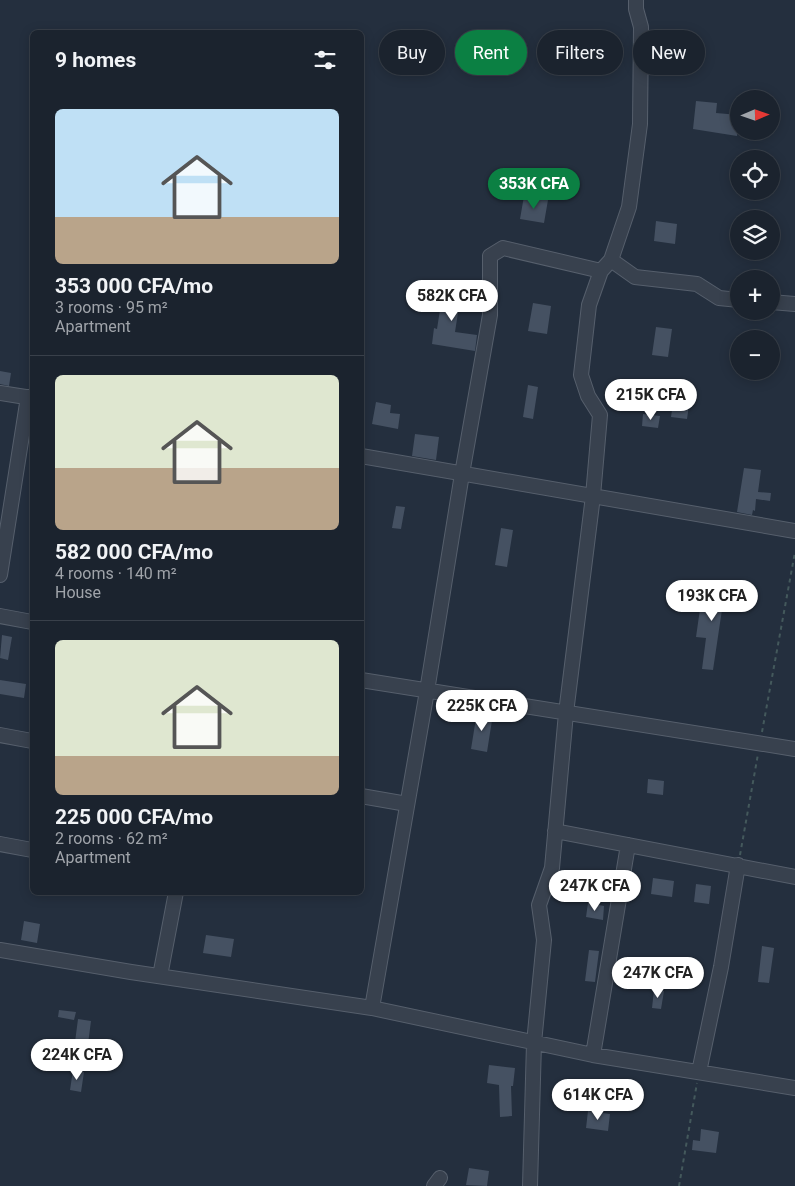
<!DOCTYPE html>
<meta charset="utf-8">
<style>
:root{--surface:#1b232e;--page:#282f3a;--text:#f1f3f6;--muted:#a0a4aa;--line:#39404a;--accent:#0b8043}
body{margin:0;font-family:Roboto,sans-serif;background:var(--page);color:var(--text);height:100vh;display:flex;flex-direction:column;font-size:19px;white-space:nowrap}
*{box-sizing:border-box;margin:0}
p{font-size:16px;color:var(--muted)}
.icon{flex:none;width:28px;height:28px;fill:none;stroke:currentColor;stroke-width:2;stroke-linecap:round;stroke-linejoin:round}
.map{position:relative;flex:1;overflow:hidden}
.details{position:absolute;left:30px;top:30px;width:334px;height:865px;display:flex;flex-direction:column;background:var(--surface);border-radius:8px;box-shadow:0 2px 12px #0003,0 0 0 1px var(--line)}
.details>*{flex:none}
.banner{position:absolute;left:379px;top:30px;width:341px;height:45px;display:flex;gap:10px}
.needle{width:32px;rotate:88deg}
.controls{position:absolute;left:730px;top:90px;display:grid;gap:10px}
.controls a{display:grid;place-items:center;width:50px;height:50px;border-radius:50%;background:var(--surface);box-shadow:0 2px 12px #0003,0 0 0 1px var(--line);font-size:25px}
.price{position:absolute;translate:-50% -42px;padding:0 11px;border-radius:18px;background:#fff;color:#222;font-size:16px;line-height:32px;filter:drop-shadow(0 1px 2px #0008)}
.price::after{content:'';position:absolute;left:50%;top:30px;width:15px;height:11px;margin-left:-8px;background:inherit;clip-path:polygon(0 0,100% 0,50% 100%)}
.price.current{background:var(--accent);color:#fff}
ul{padding:0;list-style:none}
li{display:grid;align-content:center;gap:10px;height:265px;padding:0 25px}
li+li{border-top:1px solid var(--line)}
li span{display:grid;place-items:center;height:155px;border-radius:8px;color:#555}
li>.icon{margin-inline-start:auto}
span .icon{width:90px;height:90px;fill:#fffc;stroke-width:1}
li b{font-size:21px}
h2{display:flex;justify-content:space-between;align-items:center;height:60px;padding:0 25px;font-size:21px}
.tag{padding:0 18px;border-radius:22px;background:var(--surface);box-shadow:0 2px 12px #0003,0 0 0 1px var(--line);font-size:18px;line-height:45px}
.tag.current{background:var(--accent);color:#fff}
.map>svg:first-child{display:block}
</style>
<div class="map">
<svg width="795" height="1186" viewBox="0 0 795 1186">
<rect width="100%" height="100%" fill="#242f3e"/>
<!-- building -->
<path fill="#455162" d="M696,101L717,103L716,113L739,115L737,136L693,129Z
M524,196L548,200L544,223L520,219Z
M656,221L677,224L675,244L654,241Z
M444,284L462,287L455,332L477,335L475,351L432,344L434,328L437,329Z
M533,303L551,306L547,334L528,331Z
M656,327L672,329L668,357L652,355Z
M0,371L11,373L9,386L0,384Z
M528,385L538,387L533,419L523,417Z
M630,390L649,393L647,411L628,408Z
M674,396L690,398L687,419L671,417Z
M376,402L391,405L390,413L400,414L398,429L372,424Z
M643,414L660,416L658,428L642,426Z
M415,434L439,437L436,460L412,456Z
M744,468L761,470L758,492L771,493L770,501L756,499L755,511L753,510L752,515L737,512Z
M396,506L405,507L401,529L392,528Z
M501,528L513,530L507,567L495,565Z
M709,582L728,585L726,603H723L713,670L702,669L706,638L696,637L700,609L705,610Z
M2,635L12,637L8,660L0,658Z
M0,680L26,684L24,698L0,694Z
M477,712L493,714L487,752L471,749Z
M648,779L664,781L663,795L647,793Z
M653,878L674,881L672,897L651,894Z
M696,884L711,886L709,904L694,902Z
M588,903L604,906L603,920L586,917Z
M24,921L40,924L37,943L21,940Z
M206,935L234,939L231,957L203,953Z
M762,946L774,948L769,983L758,982Z
M589,950L599,951L595,982L585,981Z
M654,990L664,991L661,1009L652,1008Z
M59,1010L76,1012L74,1020L58,1017Z
M78,1019L91,1021L88,1044L75,1042Z
M489,1065L515,1068L513,1086H511L512,1116L500,1117L499,1085L487,1083Z
M73,1070L84,1072L81,1092L70,1090Z
M588,1111L610,1114L608,1131L586,1128Z
M701,1129L719,1132L716,1153L692,1150L693,1140L700,1141Z
M469,1168L489,1171L487,1186L466,1185Z"/>
<g fill="none" stroke-linecap="round" stroke-linejoin="round">
<defs>
<path id="minor" d="M611,260L635,277L697,284L719,298L739,300
M771,302L795,304
M0,393L32,398
M361,456L795,531
M0,575L28,397
M0,616L32,622
M361,680L795,749
M0,735L32,741
M361,796L407,804
M555,831L795,877
M0,844L32,850
M0,950L131,972L372,1008L593,1055L795,1088
M160,976L176,892
M372,1008L427,691L462,474L490,315V256L503,248L601,271
M593,1055L628,845
M699,1072L721,967L738,865
M434,1186L440,1178
M530,1186L534,1043L544,940L539,905L552,868L566,713L593,496L600,415L588,396L581,375L589,305L601,271L611,260L629,207L640,124L641,27L636,9V0"/>
</defs>
<!-- minor casing -->
<use href="#minor" stroke="#565f6c" stroke-width="16"/>
<!-- path -->
<path stroke="#44595c" stroke-width="2" stroke-dasharray="4 4" stroke-linecap="butt" d="M762,732L795,552
M740,855L758,754
M679,1186L697,1083"/>
<!-- minor -->
<use href="#minor" stroke="#38414e" stroke-width="14"/>
</g>
</svg>
<div class="controls">
<a><svg class="needle" viewBox="-14 -14 28 28"><path d="M0-13l5 13h-10z" fill="#e53935"/><path d="M0 13l5-13h-10z" fill="#a0a4aa"/></svg></a>
<a><svg class="icon" aria-label="locate" viewBox="0 0 24 24"><circle cx="12" cy="12" r="6"/><path d="M12 2v4M12 18v4M2 12h4M18 12h4"/></svg></a>
<a><svg class="icon" aria-label="layers" viewBox="0 0 24 24"><path d="M12 4l9 5-9 5-9-5zM3 14l9 5 9-5"/></svg></a>
<a>+</a>
<a>−</a>
</div>
<b class="price current" style="left:534px;top:210px">353K CFA</b>
<b class="price" style="left:452px;top:322px">582K CFA</b>
<b class="price" style="left:651px;top:421px">215K CFA</b>
<b class="price" style="left:712px;top:622px">193K CFA</b>
<b class="price" style="left:482px;top:732px">225K CFA</b>
<b class="price" style="left:595px;top:912px">247K CFA</b>
<b class="price" style="left:658px;top:999px">247K CFA</b>
<b class="price" style="left:77px;top:1081px">224K CFA</b>
<b class="price" style="left:598px;top:1121px">614K CFA</b>
<div class="banner">
<a class="tag">Buy</a>
<a class="tag current">Rent</a>
<a class="tag">Filters</a>
<a class="tag">New</a>
</div>
<section class="details">
<h2>9 homes<svg class="icon" aria-label="filters" viewBox="0 0 24 24"><path d="M4 7h16M4 17h16"/><circle cx="9" cy="7" r="2"/><circle cx="15" cy="17" r="2"/></svg></h2>
<ul>
<li><span style="background:linear-gradient(#bfe0f5 70%,#b9a48a 0)"><svg class="icon" aria-label="home" viewBox="0 0 24 24"><path d="M3 11l9-7 9 7M6 9v11h12V9"/></svg></span><div><b>353 000 CFA/mo</b><p>3 rooms · 95 m²</p><p>Apartment</p></div></li>
<li><span style="background:linear-gradient(#dfe7d0 60%,#b9a48a 0)"><svg class="icon" aria-label="home" viewBox="0 0 24 24"><path d="M3 11l9-7 9 7M6 9v11h12V9"/></svg></span><div><b>582 000 CFA/mo</b><p>4 rooms · 140 m²</p><p>House</p></div></li>
<li><span style="background:linear-gradient(#dfe7d0 75%,#b9a48a 0)"><svg class="icon" aria-label="home" viewBox="0 0 24 24"><path d="M3 11l9-7 9 7M6 9v11h12V9"/></svg></span><div><b>225 000 CFA/mo</b><p>2 rooms · 62 m²</p><p>Apartment</p></div></li>
</ul>
</section>
</div>
